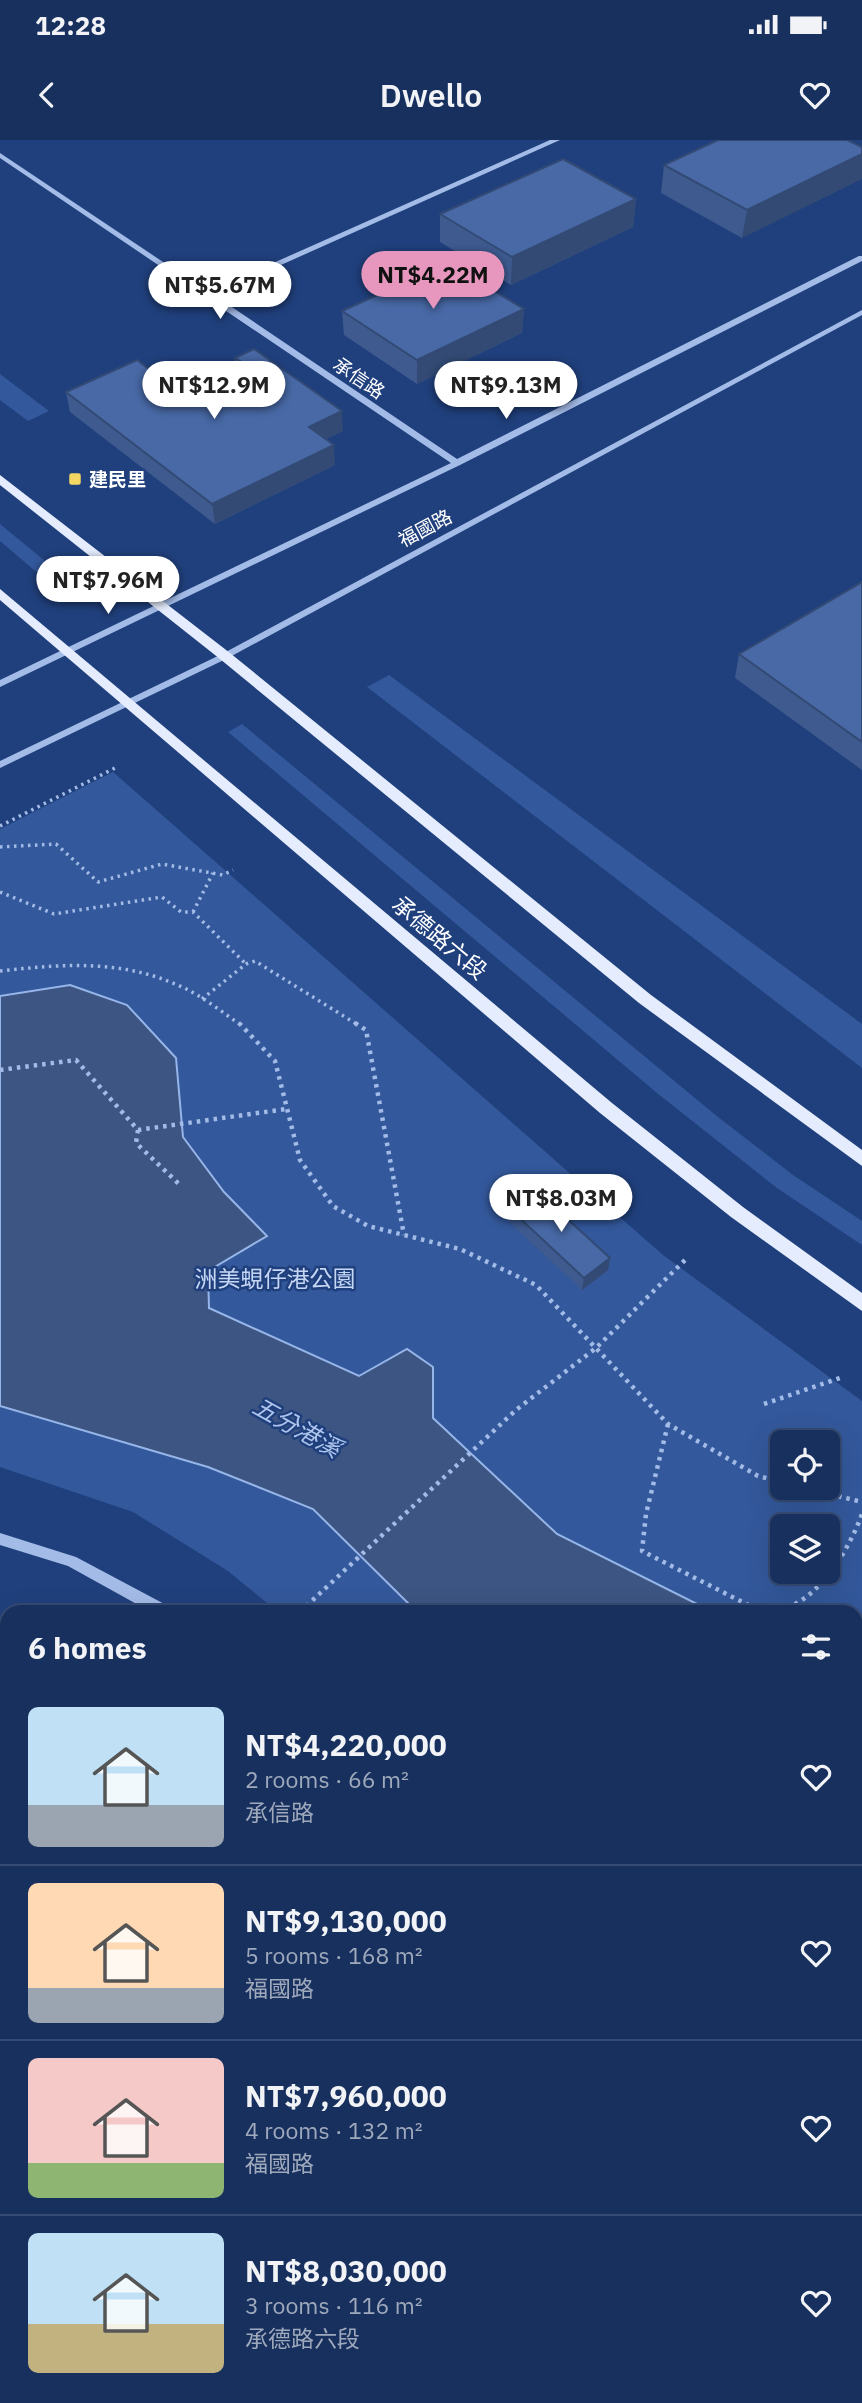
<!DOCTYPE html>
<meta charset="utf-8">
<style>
:root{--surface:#18305e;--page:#253c67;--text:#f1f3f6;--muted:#9fa9bc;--line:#364b73;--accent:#e797bd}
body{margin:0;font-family:"IBM Plex Sans","Noto Sans TC",sans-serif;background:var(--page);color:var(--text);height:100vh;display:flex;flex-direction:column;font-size:26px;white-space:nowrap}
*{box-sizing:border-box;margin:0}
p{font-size:23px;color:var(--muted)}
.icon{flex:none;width:38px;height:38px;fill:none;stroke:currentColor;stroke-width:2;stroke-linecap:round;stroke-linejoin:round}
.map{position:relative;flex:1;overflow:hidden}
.drawer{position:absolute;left:0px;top:1465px;width:863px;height:800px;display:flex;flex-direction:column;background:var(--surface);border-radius:21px 21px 0 0;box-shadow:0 7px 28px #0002,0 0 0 2px var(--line)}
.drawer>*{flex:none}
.buttons{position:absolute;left:770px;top:1290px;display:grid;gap:14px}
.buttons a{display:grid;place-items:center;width:70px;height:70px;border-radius:10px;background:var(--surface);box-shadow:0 7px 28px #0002,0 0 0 2px var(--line);font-size:35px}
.price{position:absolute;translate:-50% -60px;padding:0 16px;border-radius:24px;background:#fff;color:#222;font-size:23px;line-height:46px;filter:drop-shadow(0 2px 4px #0008)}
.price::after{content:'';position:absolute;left:50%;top:42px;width:21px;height:16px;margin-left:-10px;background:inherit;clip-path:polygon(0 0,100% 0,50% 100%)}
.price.current{background:var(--accent);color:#111}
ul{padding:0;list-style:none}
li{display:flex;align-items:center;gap:21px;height:175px;padding:0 28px}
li+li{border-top:2px solid var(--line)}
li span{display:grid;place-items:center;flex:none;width:196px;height:140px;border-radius:10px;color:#555}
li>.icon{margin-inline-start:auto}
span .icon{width:84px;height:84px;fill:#fffc;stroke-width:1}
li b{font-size:30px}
h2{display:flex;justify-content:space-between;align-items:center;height:84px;padding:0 28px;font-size:30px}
.status{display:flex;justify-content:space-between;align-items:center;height:49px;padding:0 35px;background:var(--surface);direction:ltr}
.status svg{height:19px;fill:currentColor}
header{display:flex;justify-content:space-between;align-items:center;height:91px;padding:0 28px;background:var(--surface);font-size:32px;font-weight:600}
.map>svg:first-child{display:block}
</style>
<div class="status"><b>12:28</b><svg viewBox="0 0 49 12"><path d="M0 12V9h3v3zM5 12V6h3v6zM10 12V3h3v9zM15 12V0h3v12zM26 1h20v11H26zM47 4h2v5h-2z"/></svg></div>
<header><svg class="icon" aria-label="back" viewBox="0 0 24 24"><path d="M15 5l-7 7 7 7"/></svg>Dwello<svg class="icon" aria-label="heart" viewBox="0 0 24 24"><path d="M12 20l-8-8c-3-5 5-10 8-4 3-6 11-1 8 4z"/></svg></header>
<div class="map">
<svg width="862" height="2263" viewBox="0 0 862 2263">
<rect width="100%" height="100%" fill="#20407d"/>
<!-- green -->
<path fill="#33589b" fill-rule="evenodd" d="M0,234L49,271L28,281L0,260Z
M0,384L61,434L47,441L0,401Z
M389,535L862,884V928L367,547Z
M242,584L718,977L793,1035L862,1081V1105L777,1048L657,953L228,592Z
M113,632L663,1115L862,1261V2263H840L833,2258H856V1472H278L228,1431L133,1372L0,1327V689ZM782,1302H828V1348H782ZM782,1386H828V1432H782Z"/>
<!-- water -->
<path fill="#3d5582" stroke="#96b5e8" stroke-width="2" d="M70,845L127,865L176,918L183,997L224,1052L267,1096L208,1131L209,1168L359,1236L407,1209L433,1227V1278L557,1394L713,1472H417L313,1369L208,1327L0,1266V856Z
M856,1796L862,1805V2171L856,2163Z"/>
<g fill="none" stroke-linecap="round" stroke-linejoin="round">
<!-- path-far1 -->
<path stroke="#a3bbe7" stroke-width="3.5" stroke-dasharray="2.5 4.5" stroke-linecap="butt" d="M0,686L115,628
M0,707L56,704L98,742L162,724L223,735L233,730
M0,752L54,774L162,757L181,772H193L246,824
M193,772L213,733
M0,831C64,824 122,819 182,847C202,856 222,872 241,885
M202,859L246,824L255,821L358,885"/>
<!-- path -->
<path stroke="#a3bbe7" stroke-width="4.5" stroke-dasharray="3.5 5" stroke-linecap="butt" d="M239,883L275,921L300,1020L333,1066L368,1086L460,1109L536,1145L668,1284L758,1336L782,1342
M355,883L366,890L404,1095
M0,930L76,920L138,990L286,969
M138,990L136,1003L179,1044
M764,1264L840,1238
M668,1284L646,1374L642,1411L762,1472
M805,1348L862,1362
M300,1472L516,1270L596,1208L685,1120
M762,1472C771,1470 781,1470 789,1467C823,1453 850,1407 862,1374"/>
<!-- minor -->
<path fill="#a3bbe7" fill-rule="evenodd" d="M550,0H560L214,155L457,319L859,116H862V121L460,325L0,547V540L451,323L0,18V13L208,152Z
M862,170V175L228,518L0,628V621L222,514Z
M0,1393L76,1417L170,1467L172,1472H151L68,1426L0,1405Z
M104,2258H126L124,2263H101Z
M716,2258H736L739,2263H718Z"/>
<!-- major -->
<path fill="#e4ecfd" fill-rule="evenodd" d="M0,335L230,513L651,855L862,1010V1026L639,863L220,519L0,345Z
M0,449L612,963L743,1067L862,1153V1171L731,1077L600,973L0,460Z"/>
</g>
<!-- wall -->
<path fill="#3e5a8f" d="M847,0L742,98L661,53L664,25Z
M636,59L633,87L511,145L440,102V74Z
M524,169L522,193L417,244L344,195L342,171Z
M235,218L343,291L326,299L335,325L215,384L70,272L66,252L177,250L235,223Z
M862,442V630L735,538L739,514Z
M511,1070L610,1118L608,1130L582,1150L510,1083Z"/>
<!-- shaded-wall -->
<path fill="#324a74" d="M862,14V39L742,98L747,70Z
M636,59L633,87L511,145L512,117Z
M524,169L522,193L417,244V220Z
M342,271L343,291L310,307L309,287Z
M334,305L335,325L215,384L212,364Z
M610,1118L608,1130L582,1150L584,1138Z"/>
<!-- building -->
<path fill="#4869a6" stroke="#324a74" stroke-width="2" d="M718,0H847L862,7V14L747,70L664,25Z
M563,19L636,59L512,117L440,74Z
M448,123L524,169L417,220L342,171Z
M254,209L342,271L309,287L334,305L212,364L66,252L137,220L177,250L240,221L235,218Z
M862,442V602L739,514Z
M537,1051L610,1118L584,1138L511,1070Z"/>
<!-- markers -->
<rect fill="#f4d763" stroke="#20407d" stroke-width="2.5" x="68" y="332" width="14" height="14" rx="3.5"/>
<g text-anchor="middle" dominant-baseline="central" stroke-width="5" stroke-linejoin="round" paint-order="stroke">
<!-- far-street labels -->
<g font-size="19" fill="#fff" stroke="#20407d">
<text transform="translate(359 238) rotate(34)">承信路</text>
<text transform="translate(425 388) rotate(-28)">福國路</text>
</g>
<!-- far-poi labels -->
<g font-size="19" font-weight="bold" fill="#fff" stroke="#20407d" text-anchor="start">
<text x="89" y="339">建民里</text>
</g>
<!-- street labels -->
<g font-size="23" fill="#fff" stroke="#20407d">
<text transform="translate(440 797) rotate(40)">承德路六段</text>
</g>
<!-- park labels -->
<g font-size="23" fill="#c6d7f5" stroke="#20407d">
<text x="275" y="1138">洲美蜆仔港公園</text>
</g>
<!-- water labels -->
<g font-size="24" font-style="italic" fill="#aec5ee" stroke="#20407d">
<text transform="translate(297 1287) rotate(29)">五分港溪</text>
</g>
</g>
</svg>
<div class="buttons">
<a><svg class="icon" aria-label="locate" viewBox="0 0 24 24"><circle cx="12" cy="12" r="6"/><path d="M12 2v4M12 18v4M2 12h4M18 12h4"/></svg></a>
<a><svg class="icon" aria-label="layers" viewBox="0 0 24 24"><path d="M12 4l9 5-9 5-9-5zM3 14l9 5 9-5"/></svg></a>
</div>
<b class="price current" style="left:433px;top:171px">NT$4.22M</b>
<b class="price" style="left:220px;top:181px">NT$5.67M</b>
<b class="price" style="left:214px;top:281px">NT$12.9M</b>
<b class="price" style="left:506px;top:281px">NT$9.13M</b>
<b class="price" style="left:108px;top:476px">NT$7.96M</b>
<b class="price" style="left:561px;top:1094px">NT$8.03M</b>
<section class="drawer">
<h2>6 homes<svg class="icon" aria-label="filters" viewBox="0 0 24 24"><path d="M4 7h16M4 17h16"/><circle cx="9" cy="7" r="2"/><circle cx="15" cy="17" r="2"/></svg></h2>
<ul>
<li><span style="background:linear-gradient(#bfe0f5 70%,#9aa5b1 0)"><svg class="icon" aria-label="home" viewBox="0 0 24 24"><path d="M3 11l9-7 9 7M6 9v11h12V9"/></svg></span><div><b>NT$4,220,000</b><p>2 rooms · 66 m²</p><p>承信路</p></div><svg class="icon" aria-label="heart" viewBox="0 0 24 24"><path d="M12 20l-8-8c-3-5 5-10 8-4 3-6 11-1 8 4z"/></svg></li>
<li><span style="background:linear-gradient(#ffd9b3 75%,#9aa5b1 0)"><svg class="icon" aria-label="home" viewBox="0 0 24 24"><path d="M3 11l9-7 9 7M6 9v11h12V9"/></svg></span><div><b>NT$9,130,000</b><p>5 rooms · 168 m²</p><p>福國路</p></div><svg class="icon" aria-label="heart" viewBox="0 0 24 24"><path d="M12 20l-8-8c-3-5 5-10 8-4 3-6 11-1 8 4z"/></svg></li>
<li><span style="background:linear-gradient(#f6c9c9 75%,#8fb573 0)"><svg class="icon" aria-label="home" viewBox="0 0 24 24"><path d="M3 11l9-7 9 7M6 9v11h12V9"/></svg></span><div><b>NT$7,960,000</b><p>4 rooms · 132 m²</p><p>福國路</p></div><svg class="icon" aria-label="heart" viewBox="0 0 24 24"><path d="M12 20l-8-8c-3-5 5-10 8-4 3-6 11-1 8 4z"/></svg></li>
<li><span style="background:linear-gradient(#bfe0f5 65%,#c2b280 0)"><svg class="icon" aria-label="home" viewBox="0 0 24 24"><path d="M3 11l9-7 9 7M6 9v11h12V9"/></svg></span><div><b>NT$8,030,000</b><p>3 rooms · 116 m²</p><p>承德路六段</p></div><svg class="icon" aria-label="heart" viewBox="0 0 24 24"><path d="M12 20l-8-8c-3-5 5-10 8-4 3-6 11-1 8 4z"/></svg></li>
</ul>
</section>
</div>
